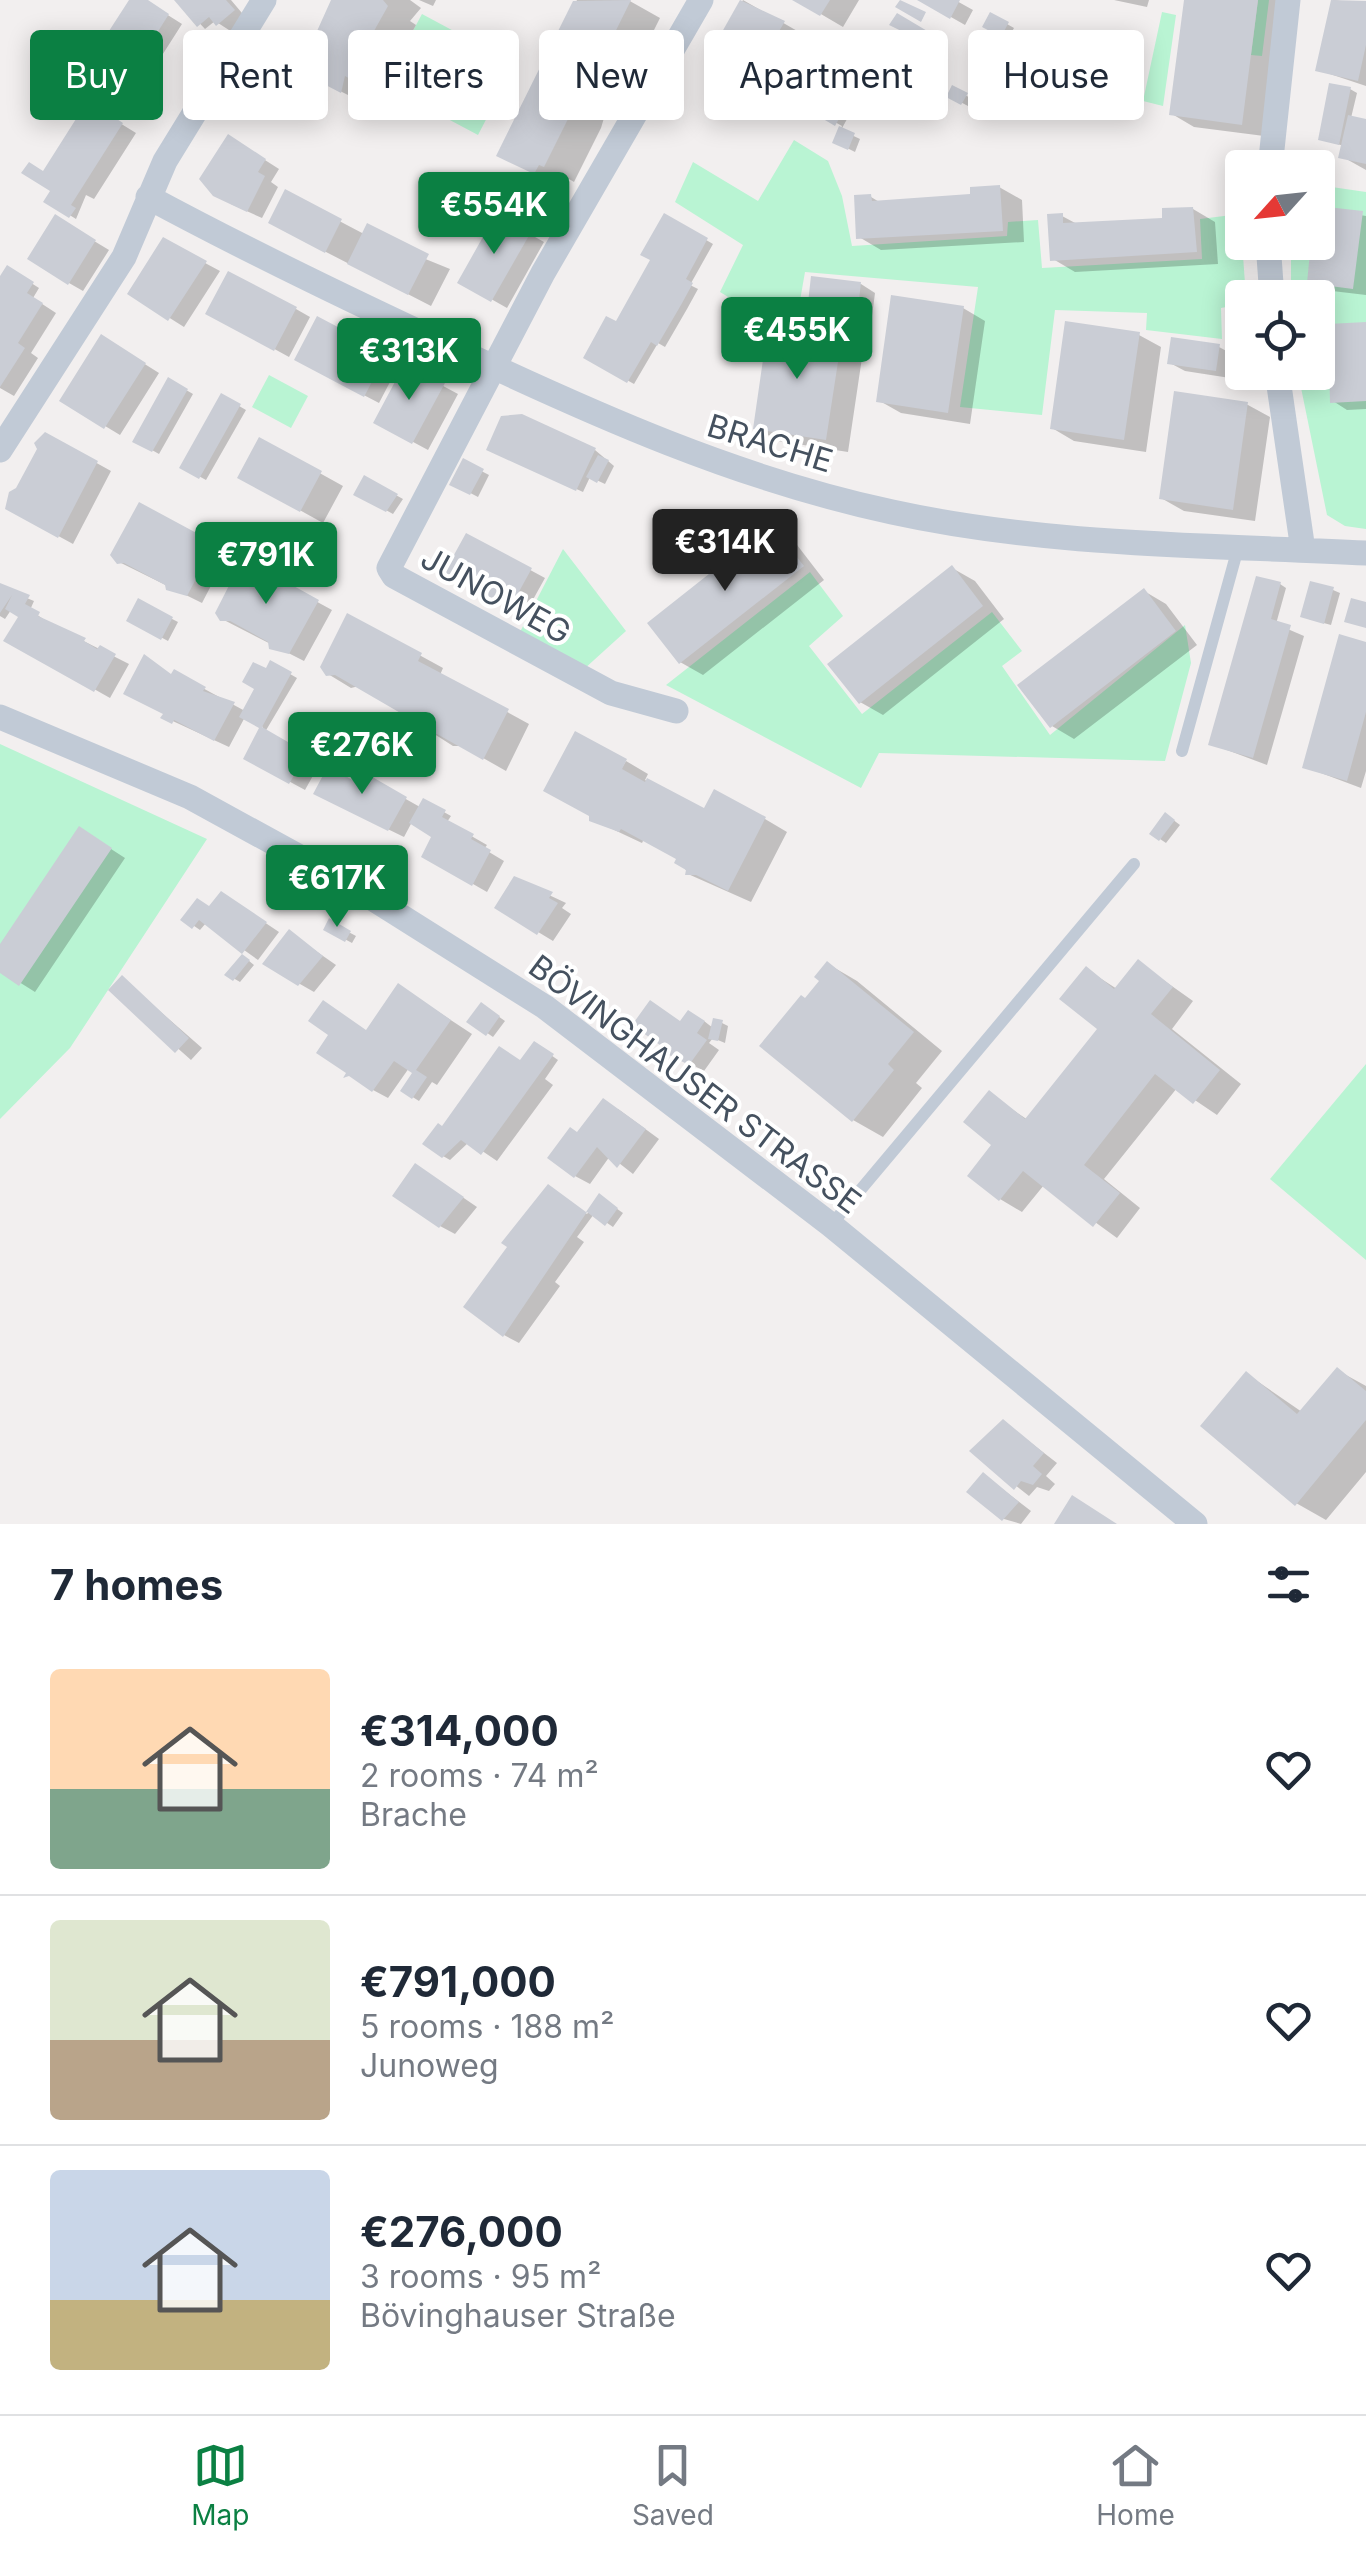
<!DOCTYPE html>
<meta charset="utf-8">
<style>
:root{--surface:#fff;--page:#f2f2f3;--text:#1f2937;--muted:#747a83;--line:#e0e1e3;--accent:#0b8043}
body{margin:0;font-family:Inter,sans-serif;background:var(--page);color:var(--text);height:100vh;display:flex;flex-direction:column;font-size:38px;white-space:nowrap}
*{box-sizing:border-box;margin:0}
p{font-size:32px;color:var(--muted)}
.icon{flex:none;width:55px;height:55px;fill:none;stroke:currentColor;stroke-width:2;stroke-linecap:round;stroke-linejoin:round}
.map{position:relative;height:1524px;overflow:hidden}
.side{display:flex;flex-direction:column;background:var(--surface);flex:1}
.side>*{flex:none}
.guide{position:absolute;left:30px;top:30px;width:1308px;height:90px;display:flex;gap:20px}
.needle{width:65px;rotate:243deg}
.tools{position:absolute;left:1225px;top:150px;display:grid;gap:20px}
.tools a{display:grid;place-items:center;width:110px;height:110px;border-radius:10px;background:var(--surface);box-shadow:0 5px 25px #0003;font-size:50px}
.price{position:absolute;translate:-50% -85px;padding:0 22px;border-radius:10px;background:var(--accent);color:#fff;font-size:32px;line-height:65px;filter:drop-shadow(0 2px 5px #0008)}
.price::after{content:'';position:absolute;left:50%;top:60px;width:30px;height:22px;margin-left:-15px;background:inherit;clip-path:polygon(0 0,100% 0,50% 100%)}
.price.on{background:#222;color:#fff}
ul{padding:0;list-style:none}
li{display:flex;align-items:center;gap:30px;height:250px;padding:0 50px}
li+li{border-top:2px solid var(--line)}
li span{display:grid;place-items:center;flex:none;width:280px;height:200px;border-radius:10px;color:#555}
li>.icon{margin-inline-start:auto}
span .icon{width:120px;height:120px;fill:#fffc;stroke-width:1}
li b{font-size:42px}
h2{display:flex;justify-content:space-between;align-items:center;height:120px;padding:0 50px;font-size:42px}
.pill{padding:0 35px;border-radius:10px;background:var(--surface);box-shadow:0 5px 25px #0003;font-size:35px;line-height:90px}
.pill.on{background:var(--accent);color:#fff}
.tabs{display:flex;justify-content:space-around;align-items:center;height:140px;border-top:2px solid var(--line);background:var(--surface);font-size:28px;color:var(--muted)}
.tabs a{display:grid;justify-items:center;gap:5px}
.tabs .on{color:var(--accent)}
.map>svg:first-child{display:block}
</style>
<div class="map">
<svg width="1366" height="1524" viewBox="0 0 1366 1524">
<rect width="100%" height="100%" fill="#f2efef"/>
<!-- green -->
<path fill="#b9f4d3" d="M1258,0H1269L1262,56L1251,55Z
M1162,12L1176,15L1163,106L1143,101Z
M422,14L515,64L478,135L384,85Z
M794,140L828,161L842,196L852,246L1007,236L1008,222L1038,220L1042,268L1202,259L1200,219L1240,214L1246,297L1242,304L1221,308L1222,339L1146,330L1147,313L1055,310L1042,415L960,407L978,287L805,272L798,312L743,306L720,292L743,245L675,202L693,162L758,201Z
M1318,185L1366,192V529L1345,526L1327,515L1298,373L1318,372V298L1291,293V243L1318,242Z
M269,375L308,396L291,428L252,407Z
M563,549L626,631L583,670L520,632Z
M810,572L843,616L809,646L862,714L992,612L1022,651L1002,666L1050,735L1185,625L1191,663L1165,761L879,753L861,788L666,685Z
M0,744L207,839L70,1048L0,1119Z
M1366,1064V1260L1270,1179Z"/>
<!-- shadow -->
<path fill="#0003" d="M132,0H144L182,24L140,90L93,61Z
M178,0H231L247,19L232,32L215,21L205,29Z
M334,0H410L421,8L410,21L416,25L403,49L406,56L401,66L393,68L382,95L375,91L370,106L332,87Z
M419,0H436L433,6Z
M577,0H628L660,18L618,102L610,98L601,128L574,182L569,179L564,189L499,155Z
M743,0L806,36L769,99L707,63Z
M797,0H859L843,27Z
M921,0H955L973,10L965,25Z
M1114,0H1149L1147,7Z
M1187,0H1282L1264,136L1194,127L1172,114Z
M1333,0L1366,4V86L1318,70Z
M991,15L1014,28L1008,39L985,26Z
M832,39L900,76L891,93L823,54Z
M997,58L1016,69L1008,85L988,74Z
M805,84L852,110L841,130L860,139L855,152L835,142L842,126L796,100Z
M953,88L972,99L968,106L949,96Z
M1350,89L1357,93L1351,118L1366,121V170L1341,156L1344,146L1320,139Z
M89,104L136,133L94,199L86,195L76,219L47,201L54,191L44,174Z
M243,146L279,169L271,182L278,187L262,218L231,204Z
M999,187L1022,200L1024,242L881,250L859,237L871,197L881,203L972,196Z
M286,193L364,234L450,269L431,306L293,235Z
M1319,208L1366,216V295L1324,290L1310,282Z
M1193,209L1215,222L1218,264L1075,272L1053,259L1062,216L1077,224L1165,220Z
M498,216L544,242L507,308L461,282Z
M665,216L713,244L690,285L698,289L687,309L665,347L658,343L634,384L586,357L617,324L654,260Z
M56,218L109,250L83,291L69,283Z
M164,241L220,271L184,327L130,293Z
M14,272L39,288L33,298L56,313L31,353L38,358L14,396L0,388V280Z
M861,284L875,293L872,316L825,310L811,301Z
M963,308L985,321L970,424L901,413L878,400Z
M296,309L310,317L289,357L209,313Z
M1366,325V409L1347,410L1333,401Z
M1139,335L1161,347L1146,452L1074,441L1052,428Z
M841,338L863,351L848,452L778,441L756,428Z
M116,346L159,373L120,435L62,400Z
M1219,347L1234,355L1230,378L1185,371L1170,363Z
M386,355L400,363L379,403L312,368Z
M406,366L458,394L428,450L376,422Z
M169,380L193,394L159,454L136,441Z
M1176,394L1248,405L1270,417L1255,521L1184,511L1161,498Z
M222,396L246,410L206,480L182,467Z
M46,435L111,471L73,544L7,508Z
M260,440L343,486L323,523L240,477Z
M595,450L614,466L605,484L590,477L583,492L496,452Z
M464,462L489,475L478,497L453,484Z
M365,478L403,499L393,514L357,494Z
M140,505L228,553L202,603L119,562Z
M771,528L794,541L824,580L703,675L680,662Z
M467,536L545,578L525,614L448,572Z
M244,562L332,610L304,661L222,619Z
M952,568L975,581L1004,619L883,715L860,702Z
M1280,584L1286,588L1276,624L1304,636L1267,765L1211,744Z
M0,587L34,601L30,610L52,625L129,664L110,698L7,640L21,616L11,610L5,619L0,616Z
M1333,590L1340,593L1331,625L1309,619Z
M1144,591L1166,604L1197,645L1074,739L1052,726Z
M139,602L178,622L168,641L129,620Z
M348,616L443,668L440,675L529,724L506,771L462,746H453L359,686L351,688L328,674Z
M1366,645V771L1361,788L1305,767Z
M271,663L297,678L265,732L320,763L305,790L246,758L263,727L245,717L229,747L164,717L175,673L245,711Z
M357,733L374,742L368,753L352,744Z
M626,761L648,774L645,780L705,811L765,819L787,832L751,902L688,874L679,858L644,839L642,843L591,819Z
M363,775L420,807L424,801L451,816L447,822L487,845L484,849L504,861L487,892L424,856L435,836L412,822L404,837L330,801L357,785Z
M1172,819L1180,825L1166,843L1160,839Z
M94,838L125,858L35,992L0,970V948Z
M515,879L566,903L562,908L571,914L553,941L497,907Z
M236,903L279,932L258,960L206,923L200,930L184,919Z
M330,922L356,936L352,943L326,929Z
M290,933L336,965L314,992L265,964Z
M243,956L254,965L240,982L228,975Z
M1138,962L1193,1001L1172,1029L1241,1084L1217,1115L1177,1088L1104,1179L1140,1208L1117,1238L1044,1185L1022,1212L1000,1199L989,1094L1028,1120L1100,1028L1086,969L1117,989Z
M828,964L857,981L942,1051L916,1083L922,1088L883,1137L853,1120L807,1000L823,981Z
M123,979L202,1048L191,1060L112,990Z
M399,986L472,1034L437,1085L432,1082L419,1101L403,1091L417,1073L409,1068L388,1098L373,1090L368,1032Z
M488,1009L505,1021L493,1037L470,1021Z
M704,1021L713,1028L722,1023L728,1026L725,1043L713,1038L709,1043L719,1050L704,1071L683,1060L682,1023Z
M535,1044L558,1060L545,1079L553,1085L497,1161L469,1142L450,1160L443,1156Z
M618,1109L659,1139L633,1174L610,1156L590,1184L575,1176L578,1135Z
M430,1175L477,1207L455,1234L440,1226Z
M555,1191L587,1214L600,1197L623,1213L613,1227L594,1214L577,1237L584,1242L555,1282L560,1286L519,1343L504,1335Z
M1337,1370L1366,1386V1472L1326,1520L1296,1503L1247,1374L1302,1412Z
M1004,1422L1057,1463L1046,1476L1055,1484L1049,1491L1037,1487L1029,1496L972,1451Z
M984,1475L1031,1511L1021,1524L1004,1519L970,1492Z"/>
<!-- building -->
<path fill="#cacdd5" d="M129,0H148L169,14L125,84L89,62Z
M174,0H226L235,10L216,26L209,17L197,27Z
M331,0H383L388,6L374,31L377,38L371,50L363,52L352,80L345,76L341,93L299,71Z
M631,0L588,87L580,83L572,111L544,167L539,165L534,174L496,156L573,1Z
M740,0L785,21L746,89L704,64Z
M792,0H830L820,16Z
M900,0L926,12L921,22L895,7Z
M917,0H960L950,19Z
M1184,0H1258L1242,125L1169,115Z
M1331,0L1366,1V45L1358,81L1315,71Z
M990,12L1009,22L1001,37L982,27Z
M897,13L939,38L934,47L889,25Z
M831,36L895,71L883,92L819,55Z
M996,55L1011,63L1000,83L985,75Z
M804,81L847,104L835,126L793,101Z
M1329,83L1351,87L1339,145L1318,140Z
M952,85L968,93L961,105L946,97Z
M88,100L123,123L71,205L76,208L69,218L43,202L50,191L21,173L29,162L43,171Z
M1348,115L1366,119V164L1338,158Z
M839,126L855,133L848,150L832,143Z
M228,134L266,159L258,172L265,176L247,212L213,196L199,179Z
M1000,185L1003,231L856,239L854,195L871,194L872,201L970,194V187Z
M285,189L342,219L325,253L268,223Z
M1318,206L1363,211L1353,289L1307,283L1311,242H1318Z
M1193,207L1197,252L1050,261L1047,214L1063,213V223L1162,218V208Z
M497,212L531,232L491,302L457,283Z
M664,213L708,238L686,279L693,283L681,305L657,346L651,342L627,383L583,358L606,316L616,321L650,260L640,255Z
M55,214L96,240L68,285L27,259Z
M367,223L429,254L408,295L347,264Z
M163,237L207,261L168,321L127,294Z
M7,265L34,282L27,293L43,303L18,343L25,348L0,387V276Z
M228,271L297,307L274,351L205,314Z
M811,276L861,282L858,309L808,303Z
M891,295L964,306L948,413L876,402Z
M317,316L387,353L364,397L294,360Z
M1065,321L1140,332L1124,440L1050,429Z
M1366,322V401L1330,403L1328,324Z
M768,325L842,336L826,440L753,429Z
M101,334L146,363L104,429L59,401Z
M1171,337L1220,344L1216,371L1167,364Z
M405,363L445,383L412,444L373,423Z
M168,377L188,389L152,452L132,442Z
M1174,391L1248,402L1233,510L1159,499Z
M221,393L241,404L199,479L179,468Z
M522,414L596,448L576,491L486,450L501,416Z
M45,432L98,461L58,538L5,509L9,492L16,488L37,449L34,443Z
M259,437L322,471L300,512L237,478Z
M598,455L609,460L597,483L586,477Z
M463,458L484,469L470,495L449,485Z
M364,475L398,494L386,512L353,495Z
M139,502L215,543L187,596L166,590L165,585L124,563L117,564L110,555Z
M771,525L804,566L679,664L647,623Z
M466,533L532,568L510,608L444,573Z
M243,558L319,600L289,654L269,649L268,642L230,621H220L215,613Z
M952,565L983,606L859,704L827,664Z
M1256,576L1281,582L1271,619L1291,625L1253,758L1208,745Z
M1310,581L1334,587L1324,624L1300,617Z
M0,583L30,595L25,604L40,612L38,616L86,638L84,641L97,649L100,645L116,654L94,692L3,641L18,617L5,609L12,595L0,613Z
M1144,588L1176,631L1050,728L1017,685Z
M138,598L173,617L161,640L126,621Z
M1351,598L1366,602V628L1344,622Z
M347,613L422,653L418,661L509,709L483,760L437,734L429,735L428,729L335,675L326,676L320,667Z
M1339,634L1366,642V712L1347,781L1302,768Z
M144,654L171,674L174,669L206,687L203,691L235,702L214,741L174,720L172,724L160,718L163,714L123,694Z
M270,660L292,672L262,727L307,753L289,784L243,759L259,728L239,717L254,689L242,682L253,662L266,668Z
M356,729L369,736L361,751L348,745Z
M575,731L627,759L622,769L645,782L647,778L704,808L714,789L766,817L728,891L696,875H685L686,870L674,863L676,859L621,829L619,832L589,821V816L543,791Z
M328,766L356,782L362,771L407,797L388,831L313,794Z
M423,798L446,810L442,817L474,834L471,839L491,850L472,886L421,857L431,837L409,823Z
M1165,812L1175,820L1159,841L1149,834Z
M79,826L112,848L19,986L0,973V944Z
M514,876L553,892L549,898L558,903L537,935L494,908Z
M221,891L267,922L242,954L250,960L233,981L224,975L242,954L199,920L192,929L180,920L197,898L209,906Z
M329,918L351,931L345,942L323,930Z
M289,929L323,956L298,986L262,964Z
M1138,959L1173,987L1151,1014L1220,1070L1193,1104L1155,1074L1084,1165L1120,1193L1093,1227L1023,1171L999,1201L967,1176L991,1145L963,1122L989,1090L1025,1119L1097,1029L1059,999L1086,966L1114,989Z
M827,961L914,1032L888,1064L894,1070L852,1122L759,1046L801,995L805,998L819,981L814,977Z
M122,975L189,1038L175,1053L108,990Z
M398,983L451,1020L416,1070L427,1077L412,1099L400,1091L412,1073L394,1061L372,1092L349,1076L343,1078L346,1073L316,1053L328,1035L308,1021L323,1000L366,1030Z
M650,1000L680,1021L688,1010L705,1021L697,1033L707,1040L689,1065L665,1053L667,1050L632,1025Z
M481,1002L500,1016L486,1036L466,1022Z
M713,1018L723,1020L718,1041L708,1039Z
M534,1041L554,1054L481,1155L461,1140L442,1158L422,1144L438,1123L442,1126L499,1046L520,1060Z
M603,1098L646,1129L617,1168L597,1147L574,1178L547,1158L570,1127L577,1132Z
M415,1163L464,1197L439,1228L392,1196Z
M548,1184L586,1212L599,1193L618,1208L605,1226L587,1212L503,1337L463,1307L507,1247L501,1243Z
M1337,1367L1366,1391V1420L1295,1506L1200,1426L1246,1371L1297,1414Z
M1003,1419L1044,1453L1033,1466L1042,1474L1033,1485L1021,1481L1014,1490L969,1451Z
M983,1472L1019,1502L1002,1521L966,1492Z
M1072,1495L1117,1524H1054Z"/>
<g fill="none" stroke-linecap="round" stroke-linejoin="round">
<!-- service -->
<path stroke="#c1cad6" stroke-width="12" d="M1182,751L1238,548
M831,1225L1134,864"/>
<!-- minor -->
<path stroke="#c1cad6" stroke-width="25" d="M1270,168L1288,0
M148,197C248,251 350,300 453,348C595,415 738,479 892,512C1047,546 1208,545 1366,553
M1268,242L1272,298
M1277,372L1303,550
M0,450L124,257L165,161L264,0
M676,711L611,693L394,576L389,568L543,273L701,0
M0,717L190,797L356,888L545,1007L831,1225L1195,1524"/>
</g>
<g text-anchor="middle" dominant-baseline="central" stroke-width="8" stroke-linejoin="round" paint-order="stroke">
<!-- street labels -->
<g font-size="32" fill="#45515f" stroke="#fff">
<text transform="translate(770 443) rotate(17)">BRACHE</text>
<text transform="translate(496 595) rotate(29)">JUNOWEG</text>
<text transform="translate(695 1084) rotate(37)">BÖVINGHAUSER STRASSE</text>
</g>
</g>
</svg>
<div class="tools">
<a><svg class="needle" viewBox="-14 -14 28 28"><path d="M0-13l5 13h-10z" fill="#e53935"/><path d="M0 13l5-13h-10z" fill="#747a83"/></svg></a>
<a><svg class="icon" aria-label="locate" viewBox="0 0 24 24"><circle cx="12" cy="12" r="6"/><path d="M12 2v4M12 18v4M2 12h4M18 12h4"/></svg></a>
</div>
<b class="price" style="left:494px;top:257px">€554K</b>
<b class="price" style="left:797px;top:382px">€455K</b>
<b class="price" style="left:409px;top:403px">€313K</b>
<b class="price on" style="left:725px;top:594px">€314K</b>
<b class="price" style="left:266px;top:607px">€791K</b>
<b class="price" style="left:362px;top:797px">€276K</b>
<b class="price" style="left:337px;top:930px">€617K</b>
<div class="guide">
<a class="pill on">Buy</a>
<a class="pill">Rent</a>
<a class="pill">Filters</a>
<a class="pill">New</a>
<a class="pill">Apartment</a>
<a class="pill">House</a>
</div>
</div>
<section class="side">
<h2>7 homes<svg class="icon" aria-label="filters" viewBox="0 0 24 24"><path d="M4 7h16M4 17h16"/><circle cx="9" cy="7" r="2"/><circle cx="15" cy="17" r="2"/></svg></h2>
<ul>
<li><span style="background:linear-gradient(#ffd9b3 60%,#7fa58c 0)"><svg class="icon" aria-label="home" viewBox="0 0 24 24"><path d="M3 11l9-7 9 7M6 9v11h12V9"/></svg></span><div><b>€314,000</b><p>2 rooms · 74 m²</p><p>Brache</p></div><svg class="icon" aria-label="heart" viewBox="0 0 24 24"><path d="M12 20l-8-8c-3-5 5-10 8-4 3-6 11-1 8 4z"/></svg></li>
<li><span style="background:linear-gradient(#dfe7d0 60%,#b9a48a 0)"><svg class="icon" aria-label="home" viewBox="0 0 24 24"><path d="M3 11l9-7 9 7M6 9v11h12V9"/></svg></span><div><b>€791,000</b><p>5 rooms · 188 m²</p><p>Junoweg</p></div><svg class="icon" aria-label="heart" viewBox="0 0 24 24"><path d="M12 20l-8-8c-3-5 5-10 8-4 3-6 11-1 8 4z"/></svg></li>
<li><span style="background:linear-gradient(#c9d6e8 65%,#c2b280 0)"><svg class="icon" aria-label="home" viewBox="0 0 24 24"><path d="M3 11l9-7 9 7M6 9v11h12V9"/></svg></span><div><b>€276,000</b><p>3 rooms · 95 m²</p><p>Bövinghauser Straße</p></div><svg class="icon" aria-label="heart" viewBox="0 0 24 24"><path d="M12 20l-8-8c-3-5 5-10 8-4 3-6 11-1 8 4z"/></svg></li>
</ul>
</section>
<nav class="tabs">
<a class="on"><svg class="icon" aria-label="map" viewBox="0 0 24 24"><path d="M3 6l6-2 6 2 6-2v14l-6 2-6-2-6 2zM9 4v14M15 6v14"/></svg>Map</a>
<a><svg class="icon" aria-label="saved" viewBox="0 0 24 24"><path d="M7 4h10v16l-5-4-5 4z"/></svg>Saved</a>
<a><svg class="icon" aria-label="home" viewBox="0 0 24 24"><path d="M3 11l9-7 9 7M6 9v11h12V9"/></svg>Home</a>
</nav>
